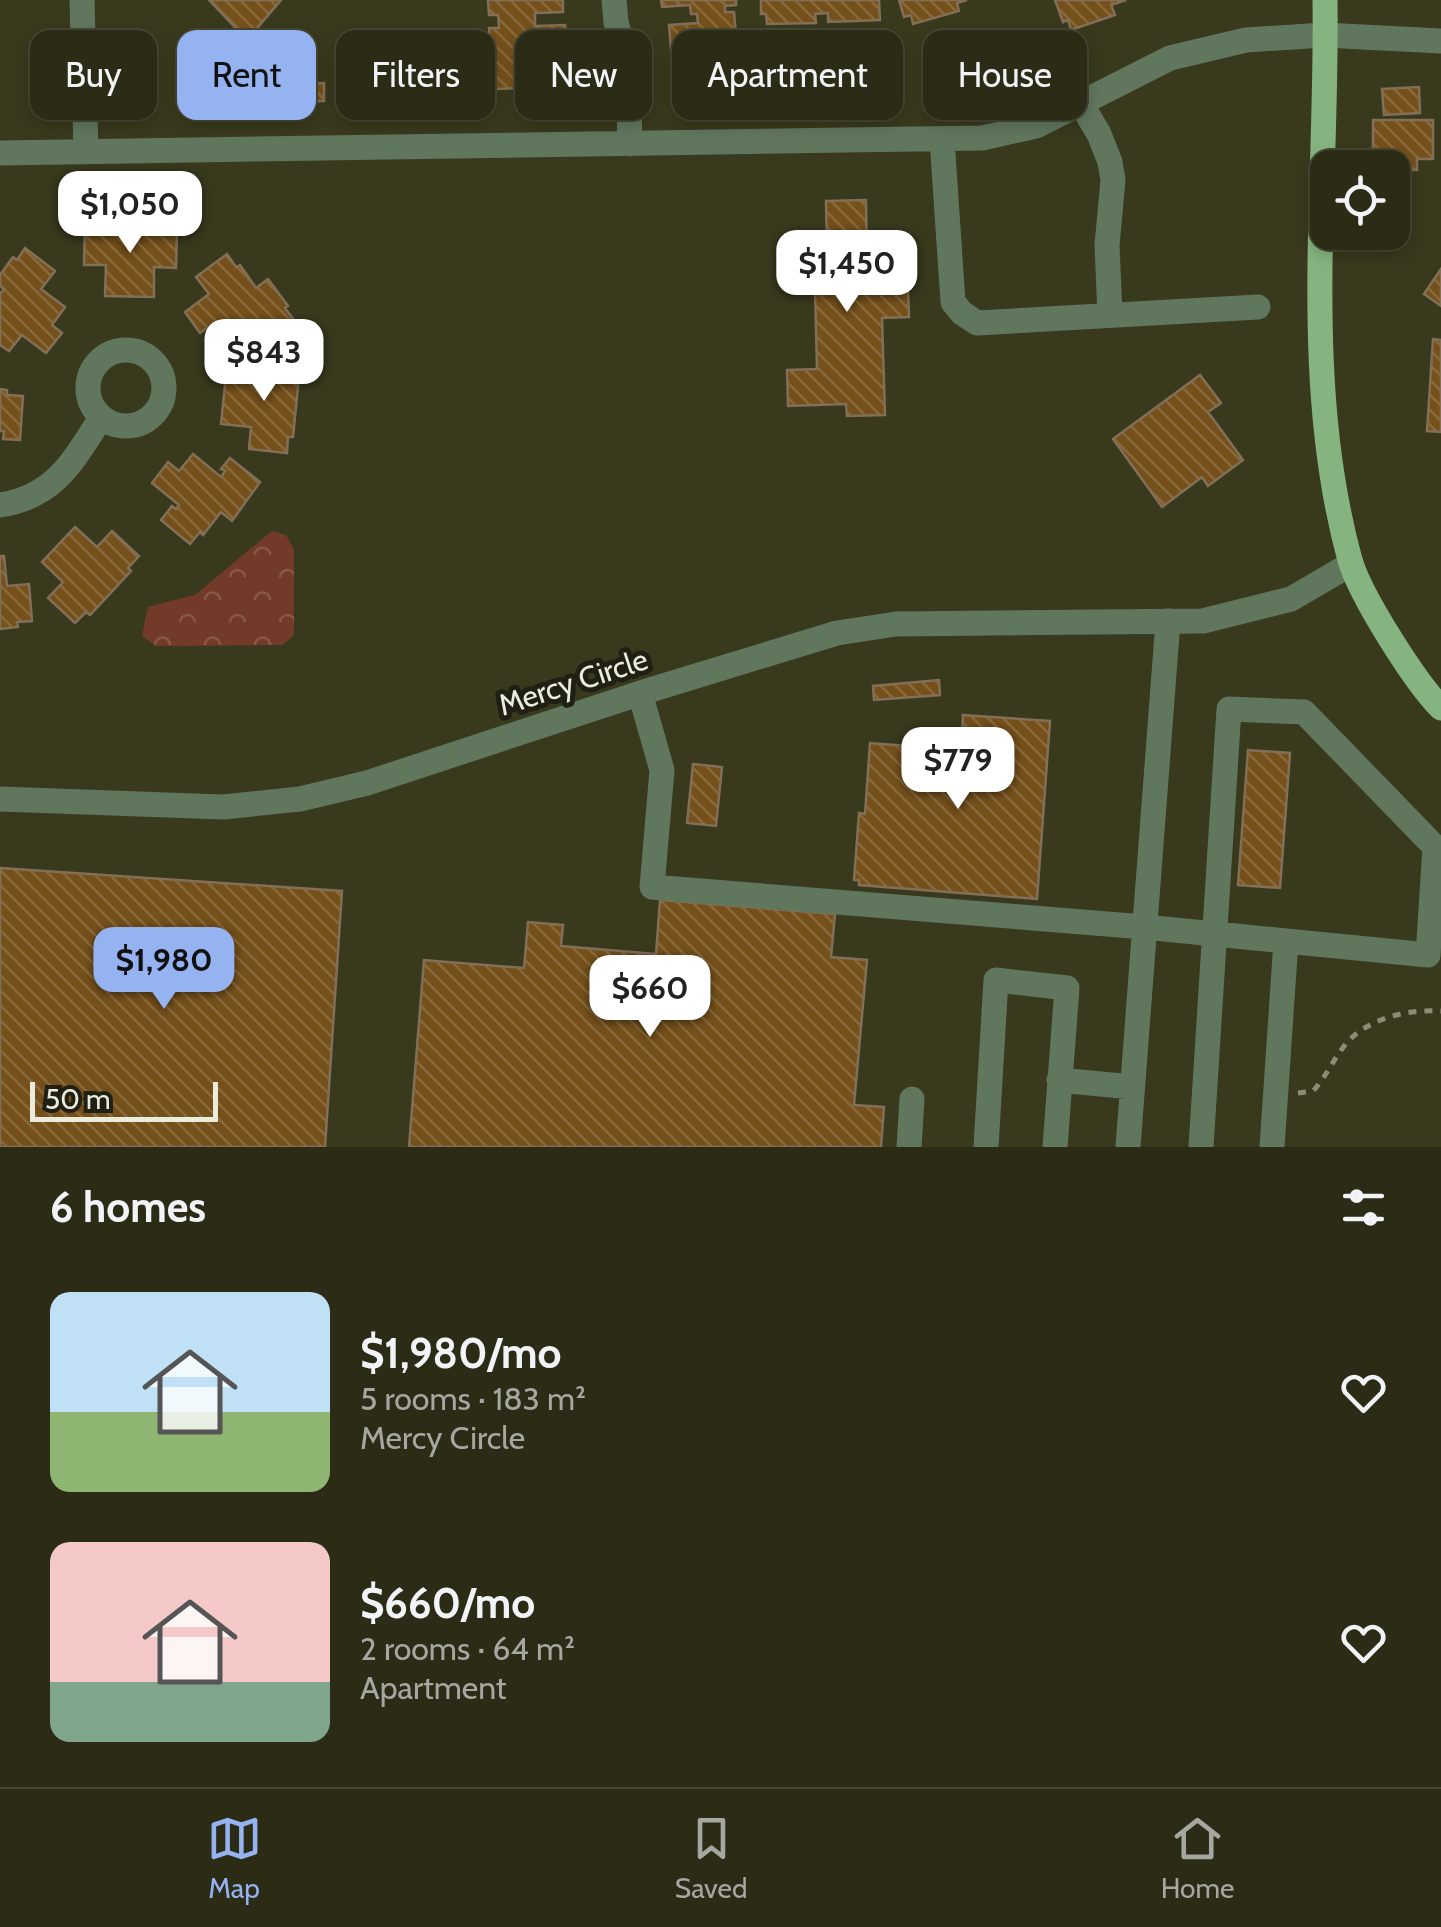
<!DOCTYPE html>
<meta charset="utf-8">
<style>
:root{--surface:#2b2b16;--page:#373723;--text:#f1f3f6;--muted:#a6a7a1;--line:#474735;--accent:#95b2f1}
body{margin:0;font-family:Cabin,sans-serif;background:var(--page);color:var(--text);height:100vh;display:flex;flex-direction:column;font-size:38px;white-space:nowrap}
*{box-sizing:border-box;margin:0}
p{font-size:32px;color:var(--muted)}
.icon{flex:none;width:55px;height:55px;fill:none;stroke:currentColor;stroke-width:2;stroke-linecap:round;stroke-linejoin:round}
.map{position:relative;height:1147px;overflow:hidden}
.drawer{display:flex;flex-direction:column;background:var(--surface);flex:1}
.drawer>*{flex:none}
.hud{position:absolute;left:30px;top:30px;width:1382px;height:90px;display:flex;gap:20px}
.tools{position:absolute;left:1310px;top:150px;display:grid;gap:20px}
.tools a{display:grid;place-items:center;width:100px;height:100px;border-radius:20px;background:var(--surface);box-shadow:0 5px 15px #0003,0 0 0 2px var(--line);font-size:50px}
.scale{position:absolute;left:30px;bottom:25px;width:188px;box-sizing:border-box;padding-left:10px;border:5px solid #ececdc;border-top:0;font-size:28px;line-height:35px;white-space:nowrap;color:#ececdc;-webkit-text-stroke:8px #1f1f13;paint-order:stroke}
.price{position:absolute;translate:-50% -85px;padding:0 22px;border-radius:20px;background:#fff;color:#222;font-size:32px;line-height:65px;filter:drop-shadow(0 2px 5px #0008)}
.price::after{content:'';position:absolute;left:50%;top:60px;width:30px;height:22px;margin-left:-15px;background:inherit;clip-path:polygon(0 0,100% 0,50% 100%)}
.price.active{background:var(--accent);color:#111}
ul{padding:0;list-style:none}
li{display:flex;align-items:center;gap:30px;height:250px;padding:0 50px}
li span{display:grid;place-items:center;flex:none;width:280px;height:200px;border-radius:20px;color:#555}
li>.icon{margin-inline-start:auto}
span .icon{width:120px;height:120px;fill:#fffc;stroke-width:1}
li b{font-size:42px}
h2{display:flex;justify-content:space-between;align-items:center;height:120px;padding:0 50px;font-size:42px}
.chip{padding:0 35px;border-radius:20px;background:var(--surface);box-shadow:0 5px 15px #0003,0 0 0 2px var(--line);font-size:35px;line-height:90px}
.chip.active{background:var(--accent);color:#111}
.tab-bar{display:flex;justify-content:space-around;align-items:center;height:140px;border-top:2px solid var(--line);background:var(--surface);font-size:28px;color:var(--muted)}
.tab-bar a{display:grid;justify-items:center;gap:5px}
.tab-bar .active{color:var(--accent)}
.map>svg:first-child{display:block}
</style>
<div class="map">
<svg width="1441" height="1147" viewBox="0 0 1441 1147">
<defs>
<pattern id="park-crowns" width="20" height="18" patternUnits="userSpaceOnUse" patternTransform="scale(2.5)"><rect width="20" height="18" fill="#733a29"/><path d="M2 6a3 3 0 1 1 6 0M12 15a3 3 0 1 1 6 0" fill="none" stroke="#875747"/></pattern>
<pattern id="building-back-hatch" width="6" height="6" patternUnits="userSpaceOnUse" patternTransform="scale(2.5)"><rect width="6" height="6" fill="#75501a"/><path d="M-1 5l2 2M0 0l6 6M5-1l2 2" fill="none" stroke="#89693b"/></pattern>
</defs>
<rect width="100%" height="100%" fill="#39391e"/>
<!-- park -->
<path fill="url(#park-crowns)" d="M272,531L286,535L294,550V631L293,636L282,645L156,646L142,636L148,607L195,595Z"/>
<!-- building -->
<path fill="url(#building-back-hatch)" stroke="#826f57" stroke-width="2.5" d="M209,0H281L247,40Z
M488,0H563V12L535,13V26L565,25L568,77L521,79L522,88L496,89L495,52L490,53L489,28H499L498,15H489Z
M661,0H736V5L725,6V12H734L737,46H743L745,70H734V77L701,80V72L673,75L669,25L698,23L697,14H691L690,5L662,7Z
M761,0H879L880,20L828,22V13L815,14L816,23L767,24L766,14H761Z
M899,0H967L957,3L959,11L913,24L911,15L904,17Z
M1055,0H1126L1111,5L1115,15L1071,30L1068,20L1063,22Z
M324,83V101L300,102V84Z
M1419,87L1420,113L1384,115L1382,89Z
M1373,120H1433V159H1417V170H1392L1388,168V160H1373Z
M866,200L867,266L907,264L909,317L882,318L885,415L847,416L846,404L788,406L787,370L817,369L815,288L791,289L790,251L827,250L826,201Z
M100,224H161V230H177L176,268L154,267V297L105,296L106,265H84L85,227L100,228Z
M25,248L55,271L41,289L65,307L52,325L62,333L46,353L22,335L9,351L0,345V294L4,289L0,286V275L13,257L17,260Z
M227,254L236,267L240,265L256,288L268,279L288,306L285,308L294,320L262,343L249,325L225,343L211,325L200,333L185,312L209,294L196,277Z
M1441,269V306L1424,294Z
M1433,339L1441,340V432L1427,431Z
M259,357L296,361L294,377H299L293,437H288L287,453L249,449L251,427L221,424L226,375L257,378Z
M1200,375L1221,403L1208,412L1243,460L1208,486L1202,477L1162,507L1113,439Z
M0,389L7,390V395L23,396L20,440L3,439L4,431H0Z
M193,454L221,477L225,471L221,469L230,458L260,482L232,521L221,512L203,535L200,532L190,544L161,520L172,506L176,509L179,505L152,483L168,462L179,471Z
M75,527L97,547L112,531L139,556L128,568L131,571L90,615L86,612L75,623L48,598L63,582L42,562Z
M0,556H4L7,586L29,584L32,621L17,622L18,627L0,629Z
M939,680L940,695L874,700L873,686Z
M963,715L1050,721L1037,899L859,885V880H854L859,813L865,814L870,743L961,750Z
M1248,750L1290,753L1280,888L1238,885Z
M693,764L722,767L716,826L687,823Z
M0,868L342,891L325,1147H0Z
M660,900L835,914L831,957L867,960L854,1105L884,1107L881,1147H409L424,960L524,968L528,922L563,925L561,946L656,954Z"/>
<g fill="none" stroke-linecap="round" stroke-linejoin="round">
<!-- path -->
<path stroke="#8c8c76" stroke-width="5" stroke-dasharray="8 8" stroke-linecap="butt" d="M1298,1093L1313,1091C1326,1077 1333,1060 1345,1045C1367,1018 1408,1009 1441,1011"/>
<!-- minor -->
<path stroke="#60765d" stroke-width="25" d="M82,0L86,152
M614,0L616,22L628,67L630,144
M1080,102L1099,134L1110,162L1113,180L1107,245L1110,315
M942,139L953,302L962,313L977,323L1258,307
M0,153L982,138L1036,126L1170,58L1246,40L1324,35L1441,41
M88 388a38 38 0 1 1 76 0a38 38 0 1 1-76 0Z
M0,505C55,497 73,461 101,418
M640,693L662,770L652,887L1144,927C1239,936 1333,946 1428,955L1435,847L1304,712L1229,709L1201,1147
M0,799L223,807L300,799L367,783L647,691L837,633L896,624L1203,621L1291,599L1351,564
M1059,1080L1132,1087
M909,1147L912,1099
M986,1147L996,980L1067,988L1055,1147
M1128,1147L1168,621
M1272,1147L1286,941"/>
<!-- major -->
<path stroke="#85b480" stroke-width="25" d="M1325,0C1328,186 1300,378 1350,560C1360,595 1415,682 1441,708"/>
</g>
<g text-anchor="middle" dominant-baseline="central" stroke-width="10" stroke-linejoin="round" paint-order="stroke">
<!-- street labels -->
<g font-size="30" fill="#ececdc" stroke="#1f1f13">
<text transform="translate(573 682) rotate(-18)">Mercy Circle</text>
</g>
</g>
</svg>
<div class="tools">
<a><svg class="icon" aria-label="locate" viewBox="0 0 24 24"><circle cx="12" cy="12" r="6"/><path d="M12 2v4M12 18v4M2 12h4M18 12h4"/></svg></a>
</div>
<div class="scale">50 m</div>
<b class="price" style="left:130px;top:256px">$1,050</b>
<b class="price" style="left:847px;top:315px">$1,450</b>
<b class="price" style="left:264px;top:404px">$843</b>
<b class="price" style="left:958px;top:812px">$779</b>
<b class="price active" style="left:164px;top:1012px">$1,980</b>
<b class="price" style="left:650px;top:1040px">$660</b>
<div class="hud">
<a class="chip">Buy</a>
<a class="chip active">Rent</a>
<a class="chip">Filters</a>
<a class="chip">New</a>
<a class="chip">Apartment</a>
<a class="chip">House</a>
</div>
</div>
<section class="drawer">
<h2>6 homes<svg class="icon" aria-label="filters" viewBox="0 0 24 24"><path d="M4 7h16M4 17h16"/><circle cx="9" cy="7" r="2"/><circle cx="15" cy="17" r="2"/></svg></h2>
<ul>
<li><span style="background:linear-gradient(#bfe0f5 60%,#8fb573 0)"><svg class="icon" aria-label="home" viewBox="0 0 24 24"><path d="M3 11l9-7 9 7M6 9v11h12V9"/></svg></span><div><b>$1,980/mo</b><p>5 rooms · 183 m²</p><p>Mercy Circle</p></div><svg class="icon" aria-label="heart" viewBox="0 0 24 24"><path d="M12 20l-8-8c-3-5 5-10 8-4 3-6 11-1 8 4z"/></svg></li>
<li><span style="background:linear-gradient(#f6c9c9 70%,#7fa58c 0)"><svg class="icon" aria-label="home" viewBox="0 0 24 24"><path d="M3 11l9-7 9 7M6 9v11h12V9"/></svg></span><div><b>$660/mo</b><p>2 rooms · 64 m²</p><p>Apartment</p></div><svg class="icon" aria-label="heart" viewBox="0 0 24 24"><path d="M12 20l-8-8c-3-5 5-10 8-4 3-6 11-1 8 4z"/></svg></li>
</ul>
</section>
<nav class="tab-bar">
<a class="active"><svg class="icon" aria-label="map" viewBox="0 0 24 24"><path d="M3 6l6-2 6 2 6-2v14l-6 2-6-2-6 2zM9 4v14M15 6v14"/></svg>Map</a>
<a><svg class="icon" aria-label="saved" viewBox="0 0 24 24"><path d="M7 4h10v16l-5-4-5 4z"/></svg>Saved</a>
<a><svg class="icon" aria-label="home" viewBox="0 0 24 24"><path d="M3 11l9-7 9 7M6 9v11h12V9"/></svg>Home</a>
</nav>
